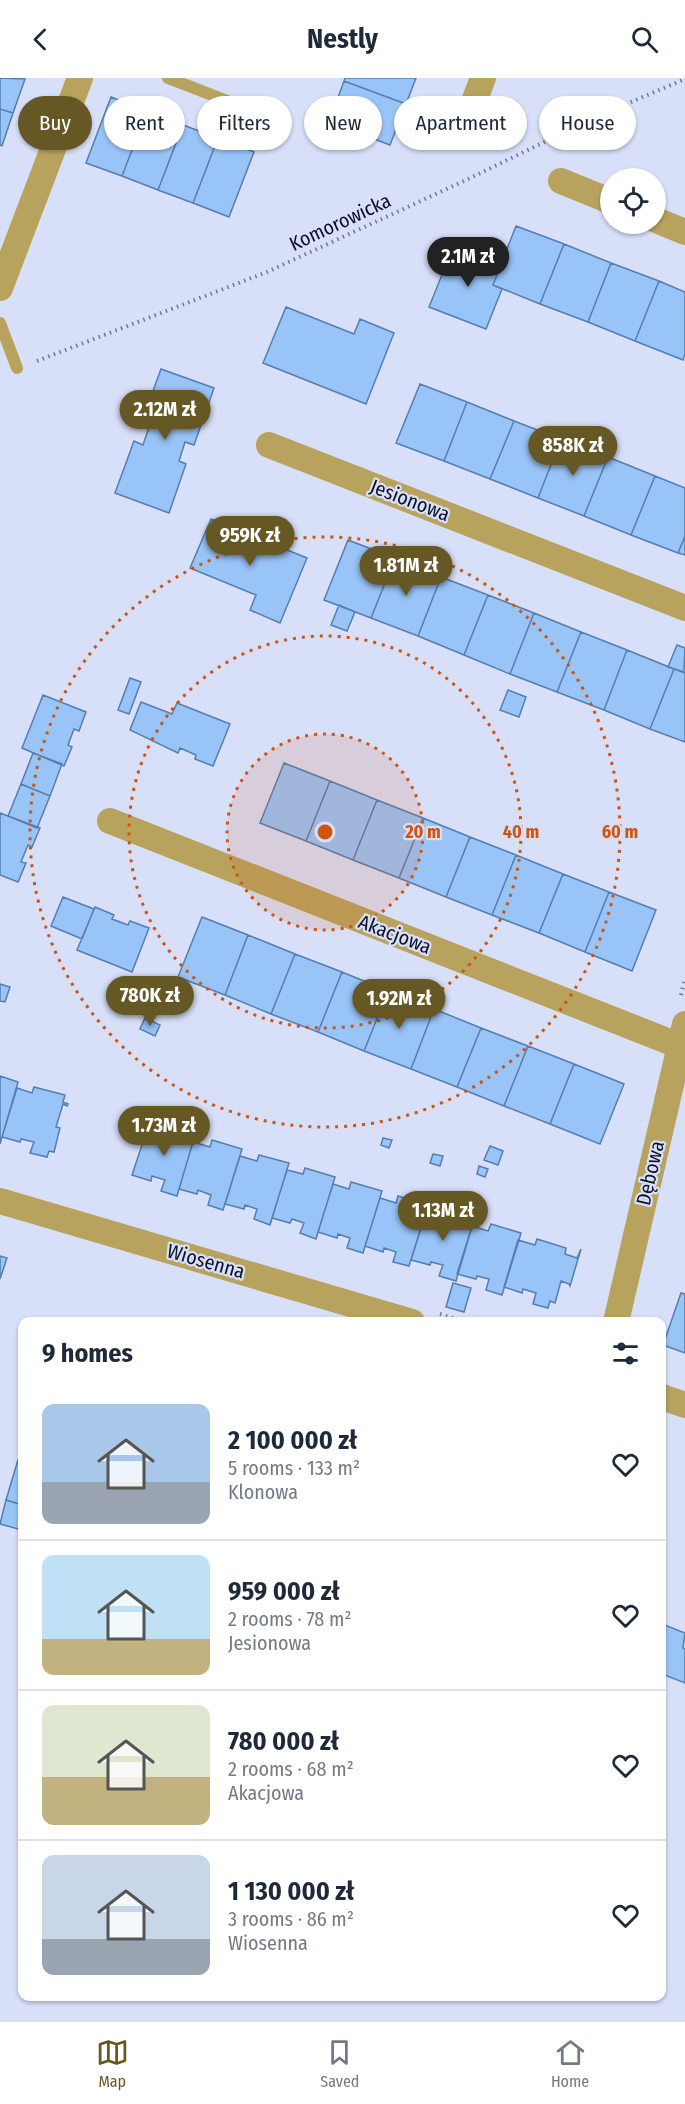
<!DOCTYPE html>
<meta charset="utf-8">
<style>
:root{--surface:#fff;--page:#f2f2f3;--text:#1f2937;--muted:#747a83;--line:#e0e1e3;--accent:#665825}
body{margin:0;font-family:"Fira Sans Condensed",sans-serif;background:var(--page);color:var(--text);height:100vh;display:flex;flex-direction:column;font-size:22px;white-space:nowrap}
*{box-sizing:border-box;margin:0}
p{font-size:20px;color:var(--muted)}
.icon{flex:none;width:33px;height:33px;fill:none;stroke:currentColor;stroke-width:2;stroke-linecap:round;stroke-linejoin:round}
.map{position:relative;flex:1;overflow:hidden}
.side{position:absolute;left:18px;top:1239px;width:648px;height:684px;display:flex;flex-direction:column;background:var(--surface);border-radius:12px;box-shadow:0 2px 4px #0004}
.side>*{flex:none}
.banner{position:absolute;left:18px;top:18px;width:650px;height:54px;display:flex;gap:12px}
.fabs{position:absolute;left:600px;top:90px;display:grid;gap:12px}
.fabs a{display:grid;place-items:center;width:66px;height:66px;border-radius:50%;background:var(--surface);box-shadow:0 2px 4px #0004;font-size:30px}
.price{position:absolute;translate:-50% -51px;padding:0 14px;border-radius:21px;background:var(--accent);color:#fff;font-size:20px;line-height:39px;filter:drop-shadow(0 2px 3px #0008)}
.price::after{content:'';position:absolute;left:50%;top:36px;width:18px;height:14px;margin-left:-9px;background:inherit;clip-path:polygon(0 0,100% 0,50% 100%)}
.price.selected{background:#222;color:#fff}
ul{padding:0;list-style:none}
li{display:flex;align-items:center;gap:18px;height:150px;padding:0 24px}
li+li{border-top:2px solid var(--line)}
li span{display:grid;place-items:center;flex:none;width:168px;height:120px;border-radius:12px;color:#555}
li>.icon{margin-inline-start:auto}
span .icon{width:72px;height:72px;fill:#fffc;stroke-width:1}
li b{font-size:26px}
h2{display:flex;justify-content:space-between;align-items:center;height:72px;padding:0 24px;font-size:26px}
.tag{padding:0 21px;border-radius:27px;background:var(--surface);box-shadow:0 2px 4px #0004;font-size:21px;line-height:54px}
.tag.selected{background:var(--accent);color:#fff}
header{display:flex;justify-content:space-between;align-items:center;height:78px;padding:0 24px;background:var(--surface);font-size:27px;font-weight:700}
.dock{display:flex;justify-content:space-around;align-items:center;height:84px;border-top:2px solid var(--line);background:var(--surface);font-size:16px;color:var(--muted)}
.dock a{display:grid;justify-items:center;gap:3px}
.dock .selected{color:var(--accent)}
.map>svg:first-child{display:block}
</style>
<header><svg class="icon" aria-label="back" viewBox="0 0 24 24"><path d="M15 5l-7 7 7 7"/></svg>Nestly<svg class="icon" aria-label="search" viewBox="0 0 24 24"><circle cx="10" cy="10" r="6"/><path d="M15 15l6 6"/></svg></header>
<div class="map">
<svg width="685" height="1942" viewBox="0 0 685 1942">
<rect width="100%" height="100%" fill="#d8dff8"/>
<!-- building -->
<path fill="#99c4f8" stroke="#557eaf" stroke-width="1.5" d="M0,0L25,1L13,35L0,31Z
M345,0H416L406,26L344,3Z
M344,3L406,26L390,67L329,44Z
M111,19L147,33L122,98L86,85Z
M0,31L13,35L2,68L0,67Z
M147,33L183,47L158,112L122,98Z
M183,47L218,60L193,125L158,112Z
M218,60L254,74L229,139L193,125Z
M516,148L564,166L540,226L493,207Z
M564,166L611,185L588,244L540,226Z
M454,167L501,186L493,207L502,211L486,251L429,229Z
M611,185L659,203L635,263L588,244Z
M659,203L685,214V276L683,282L635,263Z
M286,229L354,256L360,241L394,255L366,326L263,285Z
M161,291L214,310L194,367L185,364L179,383L186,386L169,435L115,415L134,363L143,367L150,346L142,343Z
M420,306L467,324L444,383L396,365Z
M467,324L514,343L490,401L444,383Z
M514,343L561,361L538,420L490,401Z
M561,361L608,379L584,438L538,420Z
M608,379L655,398L631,457L584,438Z
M655,398L685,410V458L678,475L631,457Z
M211,441L307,480L280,545L250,532L256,517L190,490Z
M685,458V477L678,475Z
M348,462L395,480L371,540L324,522Z
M395,480L441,499L418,558L371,540Z
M441,499L488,517L464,577L418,558Z
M488,517L534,535L510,596L464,577Z
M339,527L355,534L347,553L331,547Z
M534,535L581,554L557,614L510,596Z
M581,554L627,572L604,632L557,614Z
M677,567L685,570L684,594L668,589Z
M627,572L674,591L650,651L604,632Z
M674,591L685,595V664L650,651Z
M130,600L141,604L129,636L118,632Z
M508,612L526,619L519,639L500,632Z
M43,617L86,634L79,653L74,651L68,667L72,669L64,688L22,670Z
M141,624L172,636L177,625L230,646L213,688L195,681L196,677L180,670L178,675L130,652Z
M33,675L62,686L50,718L21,706Z
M284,685L330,703L306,763L260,745Z
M330,703L377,722L353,782L306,763Z
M21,706L50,718L37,750L8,738Z
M377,722L423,740L399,800L353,782Z
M0,735L40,750L32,769L28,767L21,784L26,785L18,804L0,797Z
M423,740L470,759L446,819L399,800Z
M470,759L516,777L492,837L446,819Z
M516,777L563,796L539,855L492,837Z
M563,796L609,814L585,874L539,855Z
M609,814L656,832L632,893L585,874Z
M63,819L94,831L82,861L51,848Z
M95,829L114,837L112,841L128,847L130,843L149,850L132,894L77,872Z
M202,839L248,857L225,917L178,899Z
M248,857L295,876L271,936L225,917Z
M295,876L342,894L318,954L271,936Z
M342,894L388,913L364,973L318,954Z
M0,906L10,909L5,924L0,923Z
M388,913L434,931L411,991L364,973Z
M434,931L481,950L457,1009L411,991Z
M145,940L160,947L155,958L140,951Z
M481,950L528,968L504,1028L457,1009Z
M528,968L574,986L550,1046L504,1028Z
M574,986L624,1006L600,1066L550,1046Z
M0,998L18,1004L0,1066Z
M34,1009L65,1017L63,1024L68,1026L67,1028L63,1026L56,1049L60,1050L54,1074L49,1073L47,1079L30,1075L34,1064L21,1061L20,1064L2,1059L17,1010L32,1015Z
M194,1033L203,1035L197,1055L189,1053Z
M166,1048L195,1057L177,1118L161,1113L165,1102L152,1098L151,1103L132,1097L142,1067L139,1063L142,1056L147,1050L164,1055Z
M383,1060L392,1062L389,1070L381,1067Z
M212,1062L242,1071L223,1132L208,1127L211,1117L198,1112L197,1116L179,1111L193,1064L210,1069Z
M490,1068L503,1073L498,1087L484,1082Z
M433,1076L443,1078L440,1088L430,1085Z
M259,1077L289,1085L270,1147L254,1141L257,1131L245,1127L244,1131L225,1126L240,1078L257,1083Z
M479,1088L488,1091L485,1099L477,1096Z
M305,1090L335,1099L316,1161L300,1155L304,1145L292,1141L290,1145L272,1140L287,1092L303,1096Z
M351,1104L382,1113L363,1175L347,1170L350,1160L338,1156L337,1160L318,1154L333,1106L349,1111Z
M398,1118L428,1127L409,1188L393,1184L396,1174L384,1170L383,1174L365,1168L380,1120L396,1125Z
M444,1132L474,1142L456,1203L439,1198L443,1187L431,1184L430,1187L411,1182L426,1134L442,1139Z
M491,1146L521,1155L502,1217L486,1212L489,1201L477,1198L476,1201L457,1196L472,1148L488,1153Z
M537,1161L566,1170L565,1176L577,1180L581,1171L570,1208L569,1206L561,1203L555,1225L550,1223L548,1230L533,1226L536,1215L523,1211L522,1215L504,1209L518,1162L535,1167Z
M0,1178L7,1180L0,1201Z
M453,1205L471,1210L464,1234L446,1229Z
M681,1215L685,1216V1275L663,1267Z
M18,1382L22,1383V1427L6,1422Z
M6,1422L22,1427V1452L0,1446Z
M662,1546L685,1555L683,1570L685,1571V1605L662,1596Z"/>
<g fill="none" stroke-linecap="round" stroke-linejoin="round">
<!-- path -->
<path stroke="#737890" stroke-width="4" stroke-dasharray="1.5 4.5" stroke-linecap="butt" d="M37,283L267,194L464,103L596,39L685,1
M681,917L685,900
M440,1236L465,1244"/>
<!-- lane -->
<path stroke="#b8a35e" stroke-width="12" d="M168,0L248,31
M0,245L17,290"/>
<!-- street -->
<path stroke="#b8a35e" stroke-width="26" d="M461,58L483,0
M561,103L610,123
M656,142L685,154
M0,210L80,0
M269,367L685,530
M110,743L685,970
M0,1123L412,1244
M616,1244L685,946
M662,1319L685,1327"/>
</g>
<!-- distance rings -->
<circle cx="325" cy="754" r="98" fill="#d2520f" fill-opacity=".12"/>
<g fill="none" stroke="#d2520f" stroke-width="3" stroke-dasharray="3 6">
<circle cx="325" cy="754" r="98"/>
<circle cx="325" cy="754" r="196"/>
<circle cx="325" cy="754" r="295"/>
</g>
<g text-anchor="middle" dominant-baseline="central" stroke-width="4.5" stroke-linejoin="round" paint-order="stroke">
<!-- street labels -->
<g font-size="20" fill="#0d1127" stroke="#d8dff8">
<text transform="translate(340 144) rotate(-25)">Komorowicka</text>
<text transform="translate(410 422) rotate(21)">Jesionowa</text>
<text transform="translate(395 856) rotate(21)">Akacjowa</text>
<text transform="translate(650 1095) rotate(-77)">Dębowa</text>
<text transform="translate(206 1183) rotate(16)">Wiosenna</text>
</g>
</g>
<circle cx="325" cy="754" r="9" fill="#d2520f" stroke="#d8dff8" stroke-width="3"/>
<g font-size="18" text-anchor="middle" font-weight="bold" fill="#d2520f" stroke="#d8dff8" stroke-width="4.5" stroke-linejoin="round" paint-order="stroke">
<text x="423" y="760">20 m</text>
<text x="521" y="760">40 m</text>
<text x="620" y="760">60 m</text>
</g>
</svg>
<div class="fabs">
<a><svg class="icon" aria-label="locate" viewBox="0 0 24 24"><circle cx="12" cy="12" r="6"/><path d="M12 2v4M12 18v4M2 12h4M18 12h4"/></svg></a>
</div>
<b class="price selected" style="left:468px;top:210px">2.1M zł</b>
<b class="price" style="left:165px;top:363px">2.12M zł</b>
<b class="price" style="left:573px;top:399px">858K zł</b>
<b class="price" style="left:250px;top:489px">959K zł</b>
<b class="price" style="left:406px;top:519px">1.81M zł</b>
<b class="price" style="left:150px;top:949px">780K zł</b>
<b class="price" style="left:399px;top:952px">1.92M zł</b>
<b class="price" style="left:164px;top:1079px">1.73M zł</b>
<b class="price" style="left:443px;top:1164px">1.13M zł</b>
<div class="banner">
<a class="tag selected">Buy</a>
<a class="tag">Rent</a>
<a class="tag">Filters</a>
<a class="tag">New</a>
<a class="tag">Apartment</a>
<a class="tag">House</a>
</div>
<section class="side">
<h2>9 homes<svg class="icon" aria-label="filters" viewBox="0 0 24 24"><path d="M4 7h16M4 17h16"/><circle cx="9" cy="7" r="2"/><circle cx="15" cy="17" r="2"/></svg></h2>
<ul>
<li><span style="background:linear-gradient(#a9c7e8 65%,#9aa5b1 0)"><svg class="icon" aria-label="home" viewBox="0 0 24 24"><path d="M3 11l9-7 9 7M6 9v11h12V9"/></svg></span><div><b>2 100 000 zł</b><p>5 rooms · 133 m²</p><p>Klonowa</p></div><svg class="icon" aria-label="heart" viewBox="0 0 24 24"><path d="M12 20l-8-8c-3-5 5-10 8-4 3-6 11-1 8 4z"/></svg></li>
<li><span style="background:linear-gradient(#bfe0f5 70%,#c2b280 0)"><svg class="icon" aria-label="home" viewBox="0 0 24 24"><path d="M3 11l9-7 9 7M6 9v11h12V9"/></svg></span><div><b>959 000 zł</b><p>2 rooms · 78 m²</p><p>Jesionowa</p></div><svg class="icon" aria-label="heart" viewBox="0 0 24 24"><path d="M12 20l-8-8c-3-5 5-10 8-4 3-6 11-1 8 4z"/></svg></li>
<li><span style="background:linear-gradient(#dfe7d0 60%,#c2b280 0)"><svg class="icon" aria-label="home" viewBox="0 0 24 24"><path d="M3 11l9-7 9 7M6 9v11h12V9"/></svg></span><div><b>780 000 zł</b><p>2 rooms · 68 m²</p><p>Akacjowa</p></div><svg class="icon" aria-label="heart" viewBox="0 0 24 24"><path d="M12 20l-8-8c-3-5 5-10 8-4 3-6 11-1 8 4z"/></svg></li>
<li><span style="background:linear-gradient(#c9d6e8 70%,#9aa5b1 0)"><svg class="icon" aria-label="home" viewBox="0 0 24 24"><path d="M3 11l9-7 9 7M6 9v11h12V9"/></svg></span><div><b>1 130 000 zł</b><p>3 rooms · 86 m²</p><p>Wiosenna</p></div><svg class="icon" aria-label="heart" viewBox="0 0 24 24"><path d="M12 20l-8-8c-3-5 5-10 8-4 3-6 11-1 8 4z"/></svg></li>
</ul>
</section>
</div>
<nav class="dock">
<a class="selected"><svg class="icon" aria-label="map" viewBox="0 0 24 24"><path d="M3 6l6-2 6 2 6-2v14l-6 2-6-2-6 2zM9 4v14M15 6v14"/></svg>Map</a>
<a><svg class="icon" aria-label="saved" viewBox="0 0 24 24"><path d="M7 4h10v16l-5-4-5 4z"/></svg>Saved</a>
<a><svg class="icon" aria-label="home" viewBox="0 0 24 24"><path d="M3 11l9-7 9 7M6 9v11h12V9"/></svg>Home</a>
</nav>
